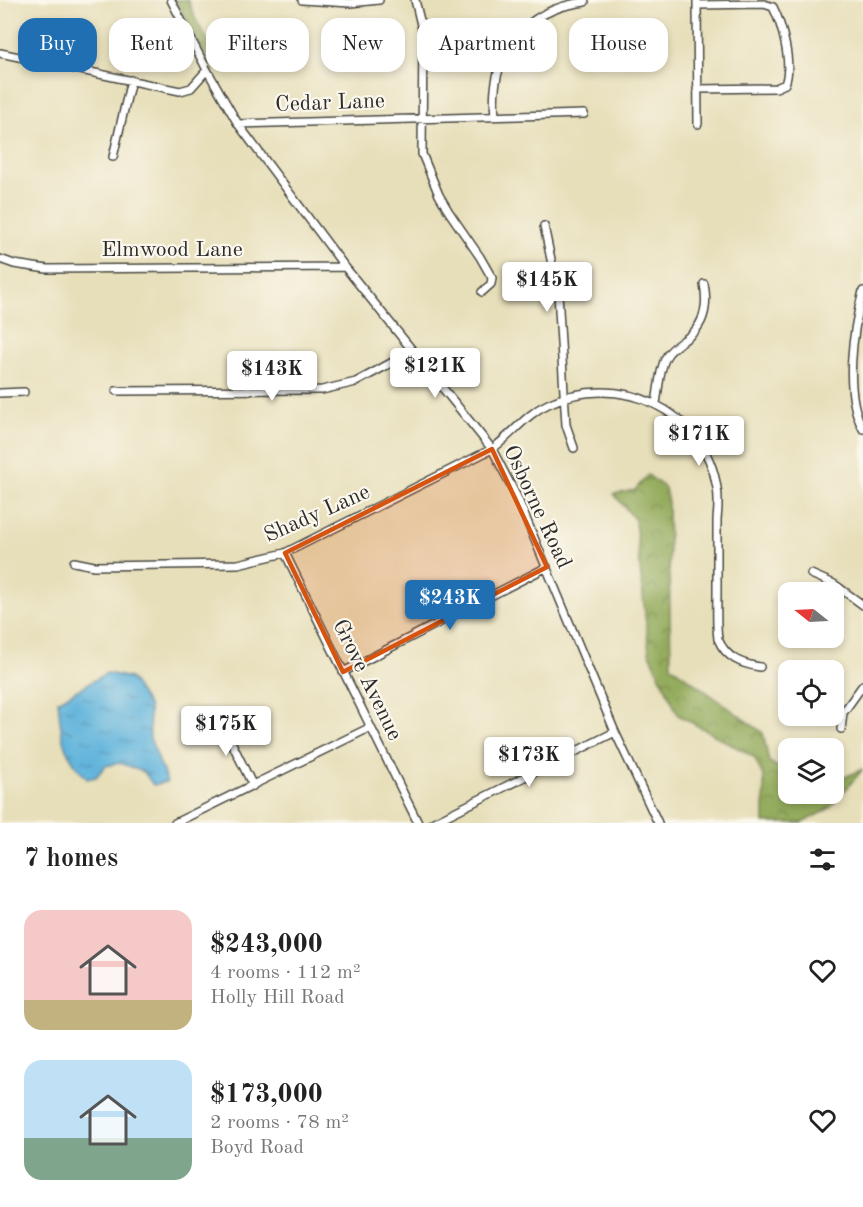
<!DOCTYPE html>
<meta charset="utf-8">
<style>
:root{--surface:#fff;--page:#f6f6f6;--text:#222;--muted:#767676;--accent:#1f6fb2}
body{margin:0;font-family:"Old Standard TT",serif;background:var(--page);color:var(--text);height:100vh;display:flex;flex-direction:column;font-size:22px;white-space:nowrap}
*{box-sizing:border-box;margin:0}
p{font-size:20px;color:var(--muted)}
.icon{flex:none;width:33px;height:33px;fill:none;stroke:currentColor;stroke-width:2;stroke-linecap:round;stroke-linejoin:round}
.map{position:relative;height:823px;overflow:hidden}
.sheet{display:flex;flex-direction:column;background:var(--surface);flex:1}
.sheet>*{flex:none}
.guide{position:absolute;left:18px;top:18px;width:828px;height:54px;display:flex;gap:12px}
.needle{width:39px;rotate:288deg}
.buttons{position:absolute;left:778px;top:582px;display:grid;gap:12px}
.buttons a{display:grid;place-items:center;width:66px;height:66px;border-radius:12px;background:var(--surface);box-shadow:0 3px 9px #0003;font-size:30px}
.price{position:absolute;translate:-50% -51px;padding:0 14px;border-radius:6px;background:#fff;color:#222;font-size:20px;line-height:39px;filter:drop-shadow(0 2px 3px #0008)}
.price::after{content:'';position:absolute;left:50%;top:36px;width:18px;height:14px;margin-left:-9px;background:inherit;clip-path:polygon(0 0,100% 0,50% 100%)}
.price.active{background:var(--accent);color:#fff}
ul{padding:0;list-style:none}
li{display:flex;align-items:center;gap:18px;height:150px;padding:0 24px}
li span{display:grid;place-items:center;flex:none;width:168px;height:120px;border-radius:18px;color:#555}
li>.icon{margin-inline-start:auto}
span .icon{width:72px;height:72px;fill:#fffc;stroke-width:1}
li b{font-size:26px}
h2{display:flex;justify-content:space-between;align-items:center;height:72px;padding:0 24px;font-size:26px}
.chip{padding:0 21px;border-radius:18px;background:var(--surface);box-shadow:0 3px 9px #0003;font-size:21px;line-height:54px}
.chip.active{background:var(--accent);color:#fff}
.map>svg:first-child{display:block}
</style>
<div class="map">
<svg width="863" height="823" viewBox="0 0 863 823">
<defs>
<pattern id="forest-crowns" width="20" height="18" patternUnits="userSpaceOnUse" patternTransform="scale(1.5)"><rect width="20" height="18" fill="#94ac5d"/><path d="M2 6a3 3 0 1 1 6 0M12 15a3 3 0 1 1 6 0" fill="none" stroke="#798c4d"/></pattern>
<pattern id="water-ripples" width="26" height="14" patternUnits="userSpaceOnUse" patternTransform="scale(1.5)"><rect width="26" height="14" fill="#61b4dc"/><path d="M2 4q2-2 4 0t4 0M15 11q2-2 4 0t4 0" fill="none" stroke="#5093b3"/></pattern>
</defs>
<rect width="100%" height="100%" fill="#fbf7ec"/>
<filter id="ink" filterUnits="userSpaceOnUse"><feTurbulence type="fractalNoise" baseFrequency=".0167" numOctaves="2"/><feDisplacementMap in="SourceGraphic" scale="12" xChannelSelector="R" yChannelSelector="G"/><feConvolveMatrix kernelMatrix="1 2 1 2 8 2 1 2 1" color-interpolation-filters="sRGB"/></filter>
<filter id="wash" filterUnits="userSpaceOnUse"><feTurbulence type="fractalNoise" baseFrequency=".008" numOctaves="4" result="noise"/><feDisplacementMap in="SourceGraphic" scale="24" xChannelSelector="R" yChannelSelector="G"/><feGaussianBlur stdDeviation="1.35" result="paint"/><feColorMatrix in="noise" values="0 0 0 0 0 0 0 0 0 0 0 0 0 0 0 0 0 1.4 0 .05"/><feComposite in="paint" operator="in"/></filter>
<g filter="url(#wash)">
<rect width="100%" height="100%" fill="#e7dfba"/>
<!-- forest -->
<path fill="url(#forest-crowns)" stroke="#606c44" stroke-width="1.5" d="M176,0H188L196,20L215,53L242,35L254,57L213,70Z
M648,475L665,488L668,503L671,666L763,733L769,762L789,773V794H834V782L863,769L830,808L802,823H764V778L754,757L678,715L649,652L635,520L614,494L635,490Z"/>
<!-- water -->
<path fill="url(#water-ripples)" stroke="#467084" stroke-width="1.5" d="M107,673L130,678L149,707L150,738L167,782L153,785L144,772L120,763L105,766L96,777L87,779C60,749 62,739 58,701Z"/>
</g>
<g filter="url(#ink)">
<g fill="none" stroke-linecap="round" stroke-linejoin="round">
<defs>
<path id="minor" d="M171,0L207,70L238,124L345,267L492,449L517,497L615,732L658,823
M302,0L350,3L379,0
M415,0L423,33L422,154L439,195L449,212L480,257L492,278L491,284L482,292
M697,0L698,124
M697,5L764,4L773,7C782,25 793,64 785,84L776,88L697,89
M0,53L180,91L191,88L207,70
M495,116C489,55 524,9 585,2
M238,124L584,114
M113,157L131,80
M544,226L558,293L566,425L574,448
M0,259L14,264L47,269L345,267
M863,291C853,330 843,392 863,429
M116,391L322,390L356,382L413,351
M0,393L24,392
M656,403C659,388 659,370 666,357C671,348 679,344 687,338C705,325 708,305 704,284
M285,553L418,823
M74,562L94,566L238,564L285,553L492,449C512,435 526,414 548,404C618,371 705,409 717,488C719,499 718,510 717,520C717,545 717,569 717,593C717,608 716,624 718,639C726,658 741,664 760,667
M811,574L834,584L863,605
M343,672L547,567
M219,717L253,786
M841,729L843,713L863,685
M175,823L371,727
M432,823L615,732"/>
</defs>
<!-- minor casing -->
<use href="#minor" stroke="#474640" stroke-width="10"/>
<!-- minor -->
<use href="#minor" stroke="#fff" stroke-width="7"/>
</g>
</g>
<!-- marked area -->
<path fill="#d5540f" fill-opacity="0.2" stroke="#d5540f" stroke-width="4.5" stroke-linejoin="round" d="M492,449L547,567L343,672L285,553Z"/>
<g text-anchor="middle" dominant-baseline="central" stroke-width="4.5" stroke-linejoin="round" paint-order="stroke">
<!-- street labels -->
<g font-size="22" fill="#2b2b2b" stroke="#fbf7ec">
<text transform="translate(330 103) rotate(-2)">Cedar Lane</text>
<text x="172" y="250">Elmwood Lane</text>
<text transform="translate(537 507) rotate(65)">Osborne Road</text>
<text transform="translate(317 514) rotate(-24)">Shady Lane</text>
<text transform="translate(367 680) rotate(64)">Grove Avenue</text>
</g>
</g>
</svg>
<div class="buttons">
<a><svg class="needle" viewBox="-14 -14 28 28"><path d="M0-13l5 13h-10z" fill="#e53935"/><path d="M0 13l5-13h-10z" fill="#767676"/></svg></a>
<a><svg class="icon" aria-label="locate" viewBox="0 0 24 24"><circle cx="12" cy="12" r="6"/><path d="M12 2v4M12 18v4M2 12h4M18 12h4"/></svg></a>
<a><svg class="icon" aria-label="layers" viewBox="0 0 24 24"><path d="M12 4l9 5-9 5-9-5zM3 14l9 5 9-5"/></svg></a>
</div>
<b class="price" style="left:547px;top:313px">$145K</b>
<b class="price" style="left:435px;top:399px">$121K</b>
<b class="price" style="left:272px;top:402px">$143K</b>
<b class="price" style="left:699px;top:467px">$171K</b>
<b class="price active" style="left:450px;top:631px">$243K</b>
<b class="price" style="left:226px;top:757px">$175K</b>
<b class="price" style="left:529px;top:788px">$173K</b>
<div class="guide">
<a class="chip active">Buy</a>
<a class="chip">Rent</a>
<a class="chip">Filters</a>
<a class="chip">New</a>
<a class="chip">Apartment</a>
<a class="chip">House</a>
</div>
</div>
<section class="sheet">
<h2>7 homes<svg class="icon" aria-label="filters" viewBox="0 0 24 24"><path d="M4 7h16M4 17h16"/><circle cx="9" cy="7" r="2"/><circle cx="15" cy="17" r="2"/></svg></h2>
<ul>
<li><span style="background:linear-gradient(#f6c9c9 75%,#c2b280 0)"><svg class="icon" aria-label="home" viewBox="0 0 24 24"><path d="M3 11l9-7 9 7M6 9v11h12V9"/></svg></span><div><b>$243,000</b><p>4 rooms · 112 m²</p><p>Holly Hill Road</p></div><svg class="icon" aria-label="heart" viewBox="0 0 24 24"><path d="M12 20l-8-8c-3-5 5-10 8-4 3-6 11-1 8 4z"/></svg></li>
<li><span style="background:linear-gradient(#bfe0f5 65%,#7fa58c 0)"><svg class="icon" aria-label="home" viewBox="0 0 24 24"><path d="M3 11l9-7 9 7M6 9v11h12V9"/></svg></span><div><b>$173,000</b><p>2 rooms · 78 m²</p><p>Boyd Road</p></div><svg class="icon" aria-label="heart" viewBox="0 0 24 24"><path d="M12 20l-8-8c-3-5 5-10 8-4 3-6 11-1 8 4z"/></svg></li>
</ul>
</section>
